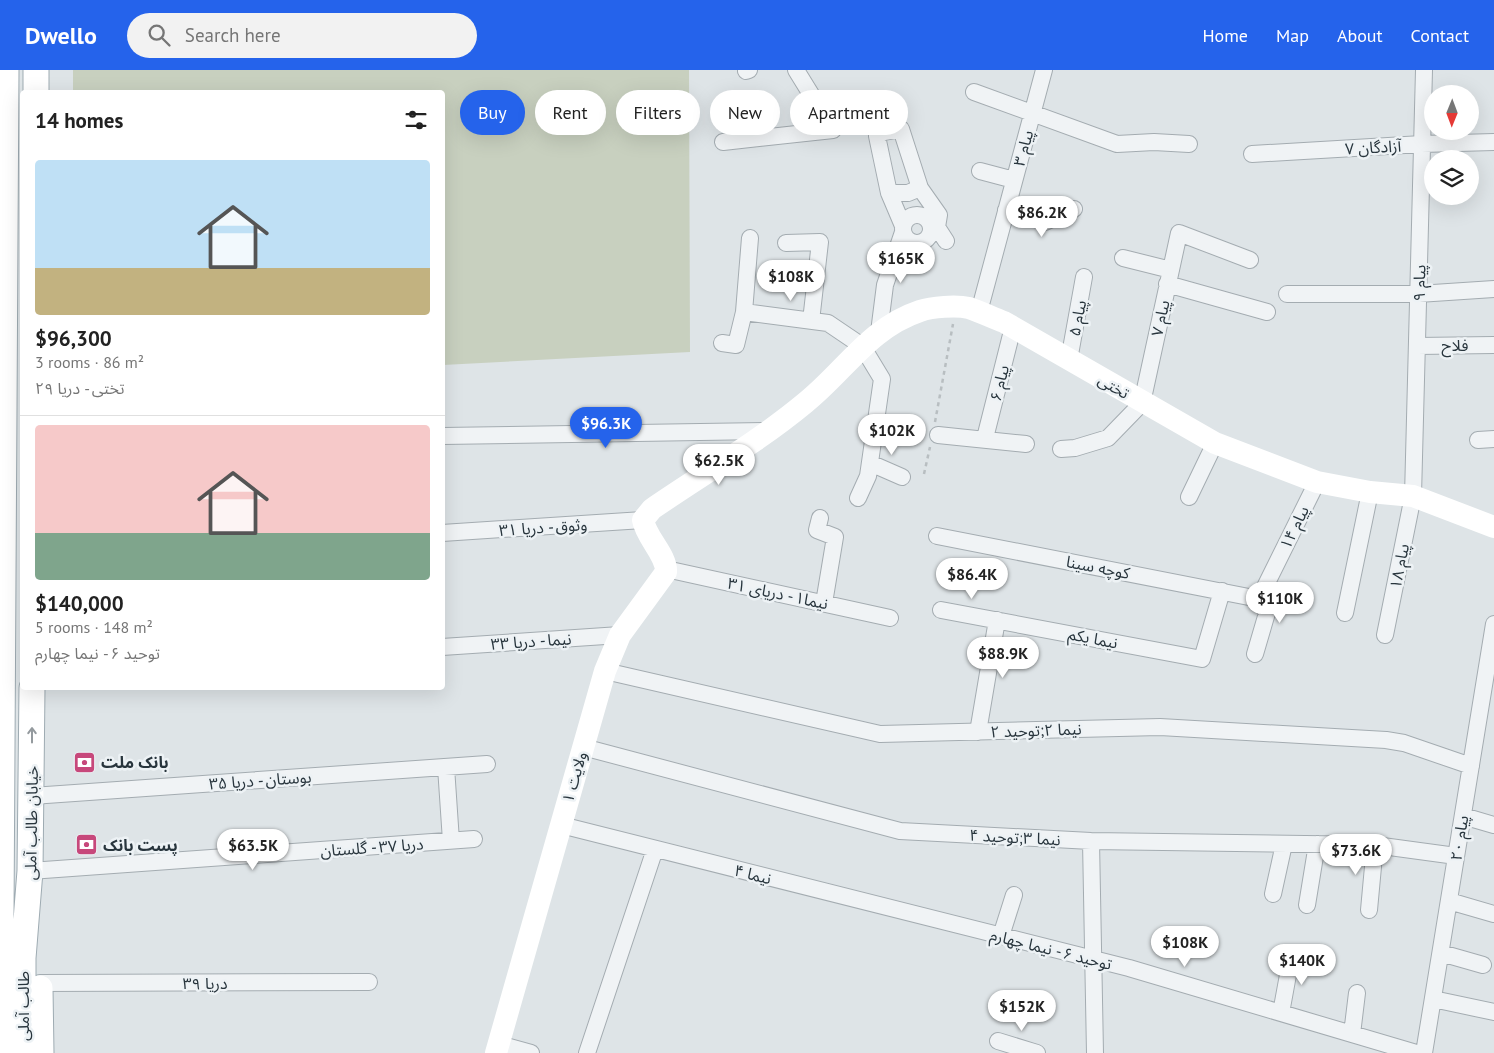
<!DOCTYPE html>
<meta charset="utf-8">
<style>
:root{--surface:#fff;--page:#f2f2f2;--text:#222;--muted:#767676;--line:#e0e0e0;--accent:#2563eb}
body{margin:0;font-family:"PT Sans","Noto Sans Arabic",sans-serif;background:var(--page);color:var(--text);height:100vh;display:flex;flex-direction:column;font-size:19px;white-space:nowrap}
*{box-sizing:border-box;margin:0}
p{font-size:16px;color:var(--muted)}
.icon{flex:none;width:28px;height:28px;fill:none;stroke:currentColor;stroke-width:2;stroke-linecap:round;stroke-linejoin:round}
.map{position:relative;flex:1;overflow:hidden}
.side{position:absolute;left:20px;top:20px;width:425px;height:600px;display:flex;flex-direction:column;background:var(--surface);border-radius:5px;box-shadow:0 5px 20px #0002}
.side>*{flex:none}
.banner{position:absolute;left:460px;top:20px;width:475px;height:45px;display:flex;gap:10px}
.needle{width:32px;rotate:181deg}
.buttons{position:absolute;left:1424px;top:15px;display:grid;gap:10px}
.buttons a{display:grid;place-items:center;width:55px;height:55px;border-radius:50%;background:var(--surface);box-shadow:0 5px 20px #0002;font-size:25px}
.price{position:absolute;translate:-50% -42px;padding:0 11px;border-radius:18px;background:#fff;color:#222;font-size:16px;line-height:32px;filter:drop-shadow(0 1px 2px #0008)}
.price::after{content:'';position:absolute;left:50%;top:30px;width:15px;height:11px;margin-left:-8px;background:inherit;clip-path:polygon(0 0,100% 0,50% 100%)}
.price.active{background:var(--accent);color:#fff}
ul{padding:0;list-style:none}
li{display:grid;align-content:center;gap:10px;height:265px;padding:0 15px}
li+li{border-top:1px solid var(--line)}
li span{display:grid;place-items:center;height:155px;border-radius:5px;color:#555}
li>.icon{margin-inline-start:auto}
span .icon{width:90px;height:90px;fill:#fffc;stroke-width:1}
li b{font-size:21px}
h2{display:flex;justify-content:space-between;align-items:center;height:60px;padding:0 15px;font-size:21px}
.tag{padding:0 18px;border-radius:22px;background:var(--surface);box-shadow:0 5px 20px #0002;font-size:18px;line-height:45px}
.tag.active{background:var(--accent);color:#fff}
header{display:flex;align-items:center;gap:30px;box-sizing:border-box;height:70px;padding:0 25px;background:var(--accent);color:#fff}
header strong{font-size:24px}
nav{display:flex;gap:28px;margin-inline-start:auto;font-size:18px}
.search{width:350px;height:45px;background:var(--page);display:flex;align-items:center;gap:12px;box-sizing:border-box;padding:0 18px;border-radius:28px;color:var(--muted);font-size:19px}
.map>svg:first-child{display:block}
</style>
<header>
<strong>Dwello</strong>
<div class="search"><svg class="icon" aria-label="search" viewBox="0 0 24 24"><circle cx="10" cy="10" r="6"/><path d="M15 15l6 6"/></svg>Search here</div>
<nav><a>Home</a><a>Map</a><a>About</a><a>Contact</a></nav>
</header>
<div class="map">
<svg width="1494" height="983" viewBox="0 0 1494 983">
<rect width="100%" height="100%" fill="#dee4e7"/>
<!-- pitch -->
<path fill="#c8d0bf" d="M73,0H689L690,282L443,295L442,22H73Z"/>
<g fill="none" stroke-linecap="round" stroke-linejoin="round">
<defs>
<path id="street" d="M746,1L749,0
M974,22L1117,74L1154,72L1189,74
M723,72L833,60L796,0
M1252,84L1422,74L1494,72
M980,101L1014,110
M889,123H908L920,118
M1006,140L1045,152L1074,139
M903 159a14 14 0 1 1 28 0a14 14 0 1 1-28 0Z
M903,156L889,123L877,66L884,62L901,59L920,118L939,145L937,157L946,171
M786,173L820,172L811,251
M1123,188L1171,200
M1167,214L1267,242
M1287,224H1418L1494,219
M744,242L750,168
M979,242L1044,0
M879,262L885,215L903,162
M722,273L736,275L744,242L828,253L862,276L882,309L868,406L858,428
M1417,276L1494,275
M1069,290L1084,207
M938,365L1026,374
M442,366L769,361
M985,368L1013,257
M1478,370L1494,369
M1061,379L1075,378L1108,368L1142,333L1179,163L1250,190
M870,393L902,407
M1189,427L1215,373
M820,448L817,460L835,467L824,533
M442,463L643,450
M937,466L1259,529
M666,499L890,548
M1259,529L1317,412
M941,540L1202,589L1222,521
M1345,543L1370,422
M1385,565L1413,426L1424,0
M442,577L620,565
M1255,584L1267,543L1259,529
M605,601L880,664L1160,657L1386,670L1404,673L1471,696
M978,662L997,550
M583,677L900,761L1091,771L1375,775L1456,786
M446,697L451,771
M32,726L487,694
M1463,746L1494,755
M561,755L1129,898L1416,983
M1091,771L1095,983
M30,801L474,769
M1273,824L1284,774
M1449,831L1494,844
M1307,835L1317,774
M1369,840L1375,775
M1001,866L1014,825
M1441,883L1483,895
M40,913L369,912
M1433,929L1494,942
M1281,943L1292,883
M1352,964L1357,923
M998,971L1037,983
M499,974L531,983
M587,983L655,779
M1424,983L1494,554"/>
<path id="primary" d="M36,22V0
M40,918L41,983
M4,983L1,845L6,0
M23,983V888L30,801L32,618"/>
</defs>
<!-- street casing -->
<use href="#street" stroke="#a4acb1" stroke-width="18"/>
<!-- primary casing -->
<use href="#primary" stroke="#9eabb2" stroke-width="27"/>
<!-- path -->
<path stroke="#b8bec1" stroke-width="2.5" stroke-dasharray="4 4" stroke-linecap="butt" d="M935,352L953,254
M924,404L930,377"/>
<!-- street -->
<use href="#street" stroke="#f0f3f5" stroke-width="16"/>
<!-- secondary -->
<path stroke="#fff" stroke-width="22" d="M496,983L605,601L620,565L666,502C667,485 646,468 643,450L652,439C703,404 758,372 805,333C845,301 869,258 920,241C932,237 956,235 969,238C981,242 993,248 1004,252L1215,373L1317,412L1370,422L1413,426L1494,457"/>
<!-- primary -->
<use href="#primary" stroke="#fff" stroke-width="25"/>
</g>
<!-- one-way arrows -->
<defs><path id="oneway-shaft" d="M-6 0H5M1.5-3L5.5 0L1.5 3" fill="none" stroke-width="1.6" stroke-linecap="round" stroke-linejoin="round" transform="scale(1.25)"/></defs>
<use stroke="#949a9e" href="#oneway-shaft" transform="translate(32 665) rotate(-90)"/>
<!-- icons -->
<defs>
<symbol id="bank-square" viewBox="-11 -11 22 22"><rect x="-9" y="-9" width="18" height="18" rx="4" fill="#c7487b" stroke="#edf2f5"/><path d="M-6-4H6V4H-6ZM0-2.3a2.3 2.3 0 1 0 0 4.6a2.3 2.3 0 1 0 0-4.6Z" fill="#fff"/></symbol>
</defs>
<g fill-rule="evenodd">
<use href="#bank-square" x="72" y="680" width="25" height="25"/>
<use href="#bank-square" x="74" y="762" width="25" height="25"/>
</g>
<g text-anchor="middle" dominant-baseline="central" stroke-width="5" stroke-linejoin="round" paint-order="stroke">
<!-- street labels -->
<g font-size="16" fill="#28353d" stroke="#edf2f5">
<text transform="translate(1373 77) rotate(-3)">آزادگان ۷</text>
<text transform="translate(1023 78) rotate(-75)">پيام ۳</text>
<text transform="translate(1419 213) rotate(-89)">پیام ۹</text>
<text transform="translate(1077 248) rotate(-79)">پیام ۵</text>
<text transform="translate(1160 248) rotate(-78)">پیام ۷</text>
<text x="1455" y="275">فلاح</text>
<text transform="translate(999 313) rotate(-76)">پیام ۶</text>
<text transform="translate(1114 316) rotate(30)">تختی</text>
<text transform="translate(543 457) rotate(-4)">وثوق - دریا ۳۱</text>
<text transform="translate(1294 457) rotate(-64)">پیام ۱۴</text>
<text transform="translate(1399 496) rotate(-79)">پیام ۱۸</text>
<text transform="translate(1098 497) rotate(11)">کوچه سینا</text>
<text transform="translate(778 523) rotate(12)">نیما۱ - دریای ۳۱</text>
<text transform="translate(1093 568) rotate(11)">نیما یکم</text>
<text transform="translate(531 571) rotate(-4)">نیما - دریا ۳۳</text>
<text transform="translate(1036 660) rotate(-2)">نیما ۲;توحید ۲</text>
<text transform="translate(574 707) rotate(-74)">ولایت ۱</text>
<text transform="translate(260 710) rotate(-4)">بوستان - دریا ۳۵</text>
<text transform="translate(31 753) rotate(-89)">خیابان طالب آملی</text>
<text transform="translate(1015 767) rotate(3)">نیما ۳;توحید ۴</text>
<text transform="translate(1459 768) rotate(-81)">پیام ۲۰</text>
<text transform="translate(372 777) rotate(-4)">دریا ۳۷ - گلستان</text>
<text transform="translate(753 804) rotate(14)">نیما ۴</text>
<text transform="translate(1051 879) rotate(14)">توحید ۶ - نیما چهارم</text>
<text x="205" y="913">دریا ۳۹</text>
<text transform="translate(23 936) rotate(-90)">طالب آملی</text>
</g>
<!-- poi labels -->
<g font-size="16" font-weight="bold" fill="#28353d" stroke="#edf2f5" text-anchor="start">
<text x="101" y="692">بانک ملت</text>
<text x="103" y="775">پست بانک</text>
</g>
</g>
</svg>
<div class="buttons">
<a><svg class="needle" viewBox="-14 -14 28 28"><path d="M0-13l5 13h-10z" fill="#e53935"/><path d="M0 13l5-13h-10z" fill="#767676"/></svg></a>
<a><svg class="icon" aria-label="layers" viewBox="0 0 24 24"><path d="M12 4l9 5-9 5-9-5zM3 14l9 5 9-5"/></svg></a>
</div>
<b class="price" style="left:1042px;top:168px">$86.2K</b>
<b class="price" style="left:901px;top:214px">$165K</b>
<b class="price" style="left:791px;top:232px">$108K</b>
<b class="price active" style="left:606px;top:379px">$96.3K</b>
<b class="price" style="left:892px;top:386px">$102K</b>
<b class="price" style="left:719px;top:416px">$62.5K</b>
<b class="price" style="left:972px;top:530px">$86.4K</b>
<b class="price" style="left:1280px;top:554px">$110K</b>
<b class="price" style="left:1003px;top:609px">$88.9K</b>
<b class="price" style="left:253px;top:801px">$63.5K</b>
<b class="price" style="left:1356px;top:806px">$73.6K</b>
<b class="price" style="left:1185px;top:898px">$108K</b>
<b class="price" style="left:1302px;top:916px">$140K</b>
<b class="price" style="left:1022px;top:962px">$152K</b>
<div class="banner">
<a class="tag active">Buy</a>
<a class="tag">Rent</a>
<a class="tag">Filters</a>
<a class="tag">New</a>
<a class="tag">Apartment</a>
</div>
<section class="side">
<h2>14 homes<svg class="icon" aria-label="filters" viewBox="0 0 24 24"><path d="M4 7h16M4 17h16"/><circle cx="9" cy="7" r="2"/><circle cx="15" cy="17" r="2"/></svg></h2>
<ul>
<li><span style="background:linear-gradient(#bfe0f5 70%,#c2b280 0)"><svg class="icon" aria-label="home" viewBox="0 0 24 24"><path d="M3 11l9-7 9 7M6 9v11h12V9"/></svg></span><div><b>$96,300</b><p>3 rooms · 86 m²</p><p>تختی - دریا ۲۹</p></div></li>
<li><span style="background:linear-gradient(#f6c9c9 70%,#7fa58c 0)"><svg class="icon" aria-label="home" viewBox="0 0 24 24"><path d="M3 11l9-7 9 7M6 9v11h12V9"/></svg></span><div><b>$140,000</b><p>5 rooms · 148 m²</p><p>توحید ۶ - نیما چهارم</p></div></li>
</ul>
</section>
</div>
